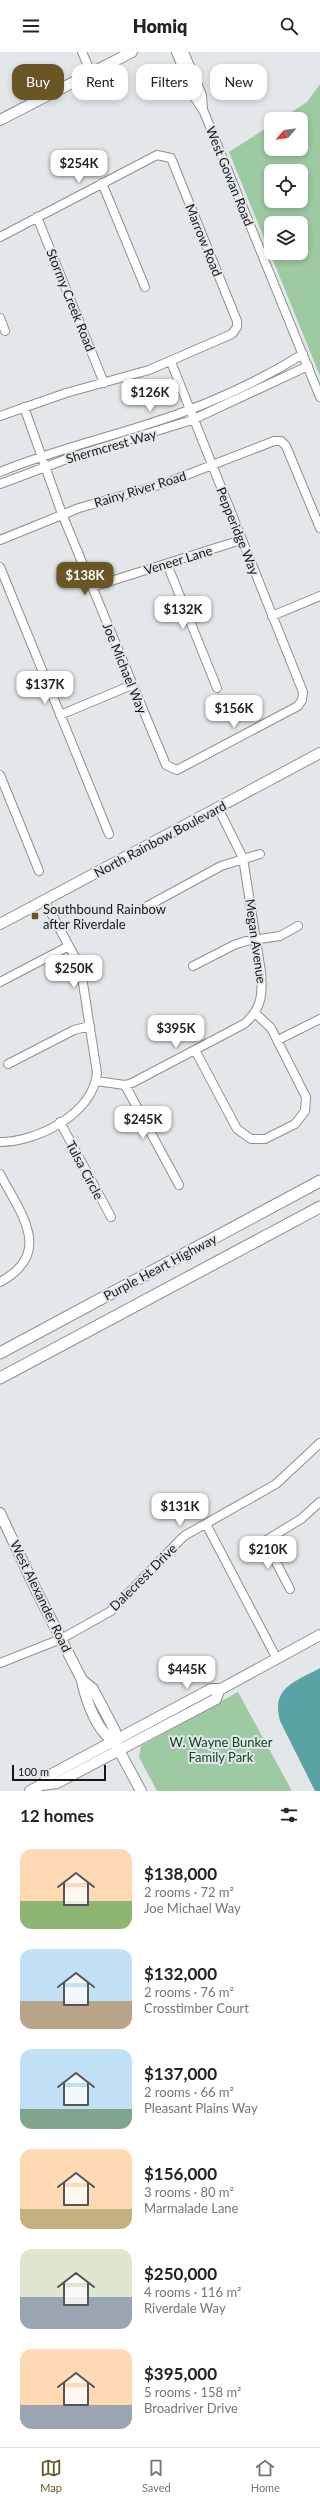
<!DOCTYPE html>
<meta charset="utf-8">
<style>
:root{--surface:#fff;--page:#f6f6f6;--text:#222;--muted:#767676;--line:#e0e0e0;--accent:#6a5625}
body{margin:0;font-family:Lato,sans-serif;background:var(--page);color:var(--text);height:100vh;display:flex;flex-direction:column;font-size:15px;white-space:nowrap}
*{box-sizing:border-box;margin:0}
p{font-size:13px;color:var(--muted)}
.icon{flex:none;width:22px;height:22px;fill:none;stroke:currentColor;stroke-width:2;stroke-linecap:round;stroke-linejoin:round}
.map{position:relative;height:1739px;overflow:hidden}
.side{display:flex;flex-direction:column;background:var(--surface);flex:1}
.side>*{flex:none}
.guide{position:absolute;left:12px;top:12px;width:296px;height:36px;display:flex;gap:8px}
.needle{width:26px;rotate:242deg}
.controls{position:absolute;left:264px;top:60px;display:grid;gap:8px}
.controls a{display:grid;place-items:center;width:44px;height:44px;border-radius:8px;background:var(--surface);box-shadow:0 2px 6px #0003;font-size:20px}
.scale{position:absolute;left:12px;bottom:10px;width:94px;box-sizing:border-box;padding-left:4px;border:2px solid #171818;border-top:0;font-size:11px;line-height:14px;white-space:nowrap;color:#171818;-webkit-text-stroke:3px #e4e7e9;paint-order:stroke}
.price{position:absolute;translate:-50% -34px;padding:0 9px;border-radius:8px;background:#fff;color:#222;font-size:13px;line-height:26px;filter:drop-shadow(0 1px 2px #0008)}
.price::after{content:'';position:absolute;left:50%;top:24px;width:12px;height:9px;margin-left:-6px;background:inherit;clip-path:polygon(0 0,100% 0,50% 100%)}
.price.active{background:var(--accent);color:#fff}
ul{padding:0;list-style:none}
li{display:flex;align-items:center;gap:12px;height:100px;padding:0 20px}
li span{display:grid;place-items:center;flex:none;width:112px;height:80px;border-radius:12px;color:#555}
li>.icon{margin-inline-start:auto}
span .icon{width:48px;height:48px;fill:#fffc;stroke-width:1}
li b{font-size:17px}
h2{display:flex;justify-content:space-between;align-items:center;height:48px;padding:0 20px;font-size:17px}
.chip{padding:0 14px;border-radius:12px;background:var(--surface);box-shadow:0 2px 6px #0003;font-size:14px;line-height:36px}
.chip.active{background:var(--accent);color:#fff}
header{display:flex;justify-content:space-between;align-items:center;height:52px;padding:0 20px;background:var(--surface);font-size:18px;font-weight:800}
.tabs{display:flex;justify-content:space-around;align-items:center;height:56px;border-top:1px solid var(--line);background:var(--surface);font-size:11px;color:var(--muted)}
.tabs a{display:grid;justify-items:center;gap:2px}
.tabs .active{color:var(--accent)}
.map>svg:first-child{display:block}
</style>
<header><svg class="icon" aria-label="menu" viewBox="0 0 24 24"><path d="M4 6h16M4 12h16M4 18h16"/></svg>Homiq<svg class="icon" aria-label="search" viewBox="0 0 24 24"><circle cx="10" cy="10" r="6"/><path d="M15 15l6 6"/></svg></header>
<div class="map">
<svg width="320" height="1739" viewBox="0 0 320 1739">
<rect width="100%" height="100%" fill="#e4e7e9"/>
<!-- green -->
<path fill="#9dc9a3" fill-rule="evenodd" d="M320,32V324L229,100L271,73V97H301V67H281L307,50ZM271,119H301V149H271ZM271,171H301V201H271Z
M238,1640L292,1739H157L139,1705L141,1694Z"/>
<!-- water -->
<path fill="#59a3a5" d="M320,1616V1739H315L280,1669C271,1635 295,1630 320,1616Z"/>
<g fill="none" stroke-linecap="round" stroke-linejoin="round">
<defs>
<path id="minor" d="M82,0L91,21
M176,0L195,46L204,60L320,345
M184,0L202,43L203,57
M102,131L145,235
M37,165L104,331
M0,185L157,103L171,106L237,269V275L232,282L149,318L66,341L0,364
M0,266L5,279
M24,355L62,462L166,713L177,718L298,654L302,648L303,640L171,310
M0,420C46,401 94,389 142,374C198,357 253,333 303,302
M0,432L72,405L192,368L308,314
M0,488L79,456L166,431L274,389H281L286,394L320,476
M167,512L217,636
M0,515L109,782
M92,535L241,488
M272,564L320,544
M60,663L132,633
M0,723L39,819
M142,857L221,814L260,802
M193,914L234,893L246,889L280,884L298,874
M0,930L69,894
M278,988L320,967
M195,998L237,1077L251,1087H265L295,1072L305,1059L306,1045L271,976L255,961
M8,1012L74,978L90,974
M96,1029L125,1033L132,1031L244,972C262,957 263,941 261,920L243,806L218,756
M125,1033L179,1133
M60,1070L111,1165
M0,1090C37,1090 93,1062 97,1021L82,925L77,909L44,848
M0,1122C21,1162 54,1201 0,1230
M206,1472L277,1607
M290,1537L265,1489L301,1467L320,1450
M0,1611L61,1587L111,1559L184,1484L276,1432L320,1391"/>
<path id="major" d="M0,68L132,0
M0,872L320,701
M0,1461L36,1538L82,1628C85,1646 97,1680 114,1689
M82,1628L93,1637L115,1679L114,1689L141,1739
M41,1733L57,1731L216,1647L219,1638
M30,1739L41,1733L52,1722L211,1637H221L320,1583"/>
<path id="highway" d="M0,1301L320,1129
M0,1326L320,1155"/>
</defs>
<!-- minor casing -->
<use href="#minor" stroke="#8d8f91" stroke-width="10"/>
<!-- major casing -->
<use href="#major" stroke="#8d8f91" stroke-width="12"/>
<!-- highway casing -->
<use href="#highway" stroke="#8d8f91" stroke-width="13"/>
<!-- minor -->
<use href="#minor" stroke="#fff" stroke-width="8"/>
<!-- major -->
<use href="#major" stroke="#fff" stroke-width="10"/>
<!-- highway -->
<use href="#highway" stroke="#fff" stroke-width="11"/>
</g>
<!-- markers -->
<rect fill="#6a5625" stroke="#e4e7e9" stroke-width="1.5" x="31" y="860" width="8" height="8" rx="2"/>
<g text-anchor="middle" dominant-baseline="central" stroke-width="4" stroke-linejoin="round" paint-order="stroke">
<!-- street labels -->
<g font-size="13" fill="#171818" stroke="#e4e7e9">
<text transform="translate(230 124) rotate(68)">West Gowan Road</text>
<text transform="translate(204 188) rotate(68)">Marrow Road</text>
<text transform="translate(71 248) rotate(68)">Stormy Creek Road</text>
<text transform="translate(111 394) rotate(-16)">Shermcrest Way</text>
<text transform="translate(140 437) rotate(-17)">Rainy River Road</text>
<text transform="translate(238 479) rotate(68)">Pepperidge Way</text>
<text transform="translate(178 508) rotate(-17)">Veneer Lane</text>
<text transform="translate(125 616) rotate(68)">Joe Michael Way</text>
<text transform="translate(160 787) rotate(-28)">North Rainbow Boulevard</text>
<text transform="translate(256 889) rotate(82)">Megan Avenue</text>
<text transform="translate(85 1118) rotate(62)">Tulsa Circle</text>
<text transform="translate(160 1215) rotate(-28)">Purple Heart Highway</text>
<text transform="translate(143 1525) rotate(-45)">Dalecrest Drive</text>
<text transform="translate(41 1544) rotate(64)">West Alexander Road</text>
</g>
<!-- poi labels -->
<g font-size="13" fill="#171818" stroke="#e4e7e9" text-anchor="start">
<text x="43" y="857">Southbound Rainbow<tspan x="43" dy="15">after Riverdale</tspan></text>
</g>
<!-- park labels -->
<g font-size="13" fill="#10431e" stroke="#e4e7e9">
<text x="221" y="1690">W. Wayne Bunker<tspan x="221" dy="15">Family Park</tspan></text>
</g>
</g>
</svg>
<div class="controls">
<a><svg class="needle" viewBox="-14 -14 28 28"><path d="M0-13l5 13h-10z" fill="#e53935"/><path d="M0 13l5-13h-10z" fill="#767676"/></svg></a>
<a><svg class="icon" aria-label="locate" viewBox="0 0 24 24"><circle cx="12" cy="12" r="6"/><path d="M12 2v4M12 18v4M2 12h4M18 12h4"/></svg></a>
<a><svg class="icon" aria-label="layers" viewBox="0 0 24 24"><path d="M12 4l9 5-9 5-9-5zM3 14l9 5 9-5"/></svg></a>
</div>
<div class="scale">100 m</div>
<b class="price" style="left:79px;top:132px">$254K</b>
<b class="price" style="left:150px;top:361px">$126K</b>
<b class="price active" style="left:85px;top:544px">$138K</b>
<b class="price" style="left:183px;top:578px">$132K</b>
<b class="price" style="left:45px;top:653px">$137K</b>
<b class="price" style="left:234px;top:677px">$156K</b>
<b class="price" style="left:74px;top:937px">$250K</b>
<b class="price" style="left:176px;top:997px">$395K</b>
<b class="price" style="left:143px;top:1088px">$245K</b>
<b class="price" style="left:180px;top:1475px">$131K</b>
<b class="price" style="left:268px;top:1518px">$210K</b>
<b class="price" style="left:187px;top:1638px">$445K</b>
<div class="guide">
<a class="chip active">Buy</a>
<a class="chip">Rent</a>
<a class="chip">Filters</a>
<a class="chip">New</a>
</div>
</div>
<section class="side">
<h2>12 homes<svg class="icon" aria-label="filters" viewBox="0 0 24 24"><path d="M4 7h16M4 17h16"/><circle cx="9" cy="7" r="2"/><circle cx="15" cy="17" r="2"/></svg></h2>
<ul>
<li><span style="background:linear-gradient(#ffd9b3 65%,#8fb573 0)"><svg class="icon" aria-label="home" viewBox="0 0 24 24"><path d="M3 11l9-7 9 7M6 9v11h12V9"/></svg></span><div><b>$138,000</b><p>2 rooms · 72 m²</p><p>Joe Michael Way</p></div></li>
<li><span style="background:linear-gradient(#bfe0f5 65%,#b9a48a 0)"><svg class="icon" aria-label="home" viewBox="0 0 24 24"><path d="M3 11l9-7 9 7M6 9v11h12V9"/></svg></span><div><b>$132,000</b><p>2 rooms · 76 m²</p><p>Crosstimber Court</p></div></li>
<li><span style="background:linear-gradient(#bfe0f5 75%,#7fa58c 0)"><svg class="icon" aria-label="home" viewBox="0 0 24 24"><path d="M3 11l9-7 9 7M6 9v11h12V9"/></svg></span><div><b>$137,000</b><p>2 rooms · 66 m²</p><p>Pleasant Plains Way</p></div></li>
<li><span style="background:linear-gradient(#ffd9b3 75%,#c2b280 0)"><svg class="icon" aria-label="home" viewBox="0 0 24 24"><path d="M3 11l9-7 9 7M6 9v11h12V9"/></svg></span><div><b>$156,000</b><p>3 rooms · 80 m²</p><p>Marmalade Lane</p></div></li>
<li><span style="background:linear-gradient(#dfe7d0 60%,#9aa5b1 0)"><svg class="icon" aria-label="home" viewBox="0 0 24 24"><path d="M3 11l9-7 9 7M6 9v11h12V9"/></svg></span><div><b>$250,000</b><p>4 rooms · 116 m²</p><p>Riverdale Way</p></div></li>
<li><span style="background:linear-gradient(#ffd9b3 70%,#9aa5b1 0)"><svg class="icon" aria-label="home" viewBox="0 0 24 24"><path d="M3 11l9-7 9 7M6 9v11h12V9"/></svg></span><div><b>$395,000</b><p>5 rooms · 158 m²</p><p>Broadriver Drive</p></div></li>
</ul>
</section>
<nav class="tabs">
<a class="active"><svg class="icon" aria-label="map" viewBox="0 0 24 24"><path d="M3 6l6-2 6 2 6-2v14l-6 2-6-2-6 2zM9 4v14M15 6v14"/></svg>Map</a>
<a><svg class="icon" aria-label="saved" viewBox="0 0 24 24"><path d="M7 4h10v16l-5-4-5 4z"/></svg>Saved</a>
<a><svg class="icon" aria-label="home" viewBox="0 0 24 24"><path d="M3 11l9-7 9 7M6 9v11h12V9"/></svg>Home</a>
</nav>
